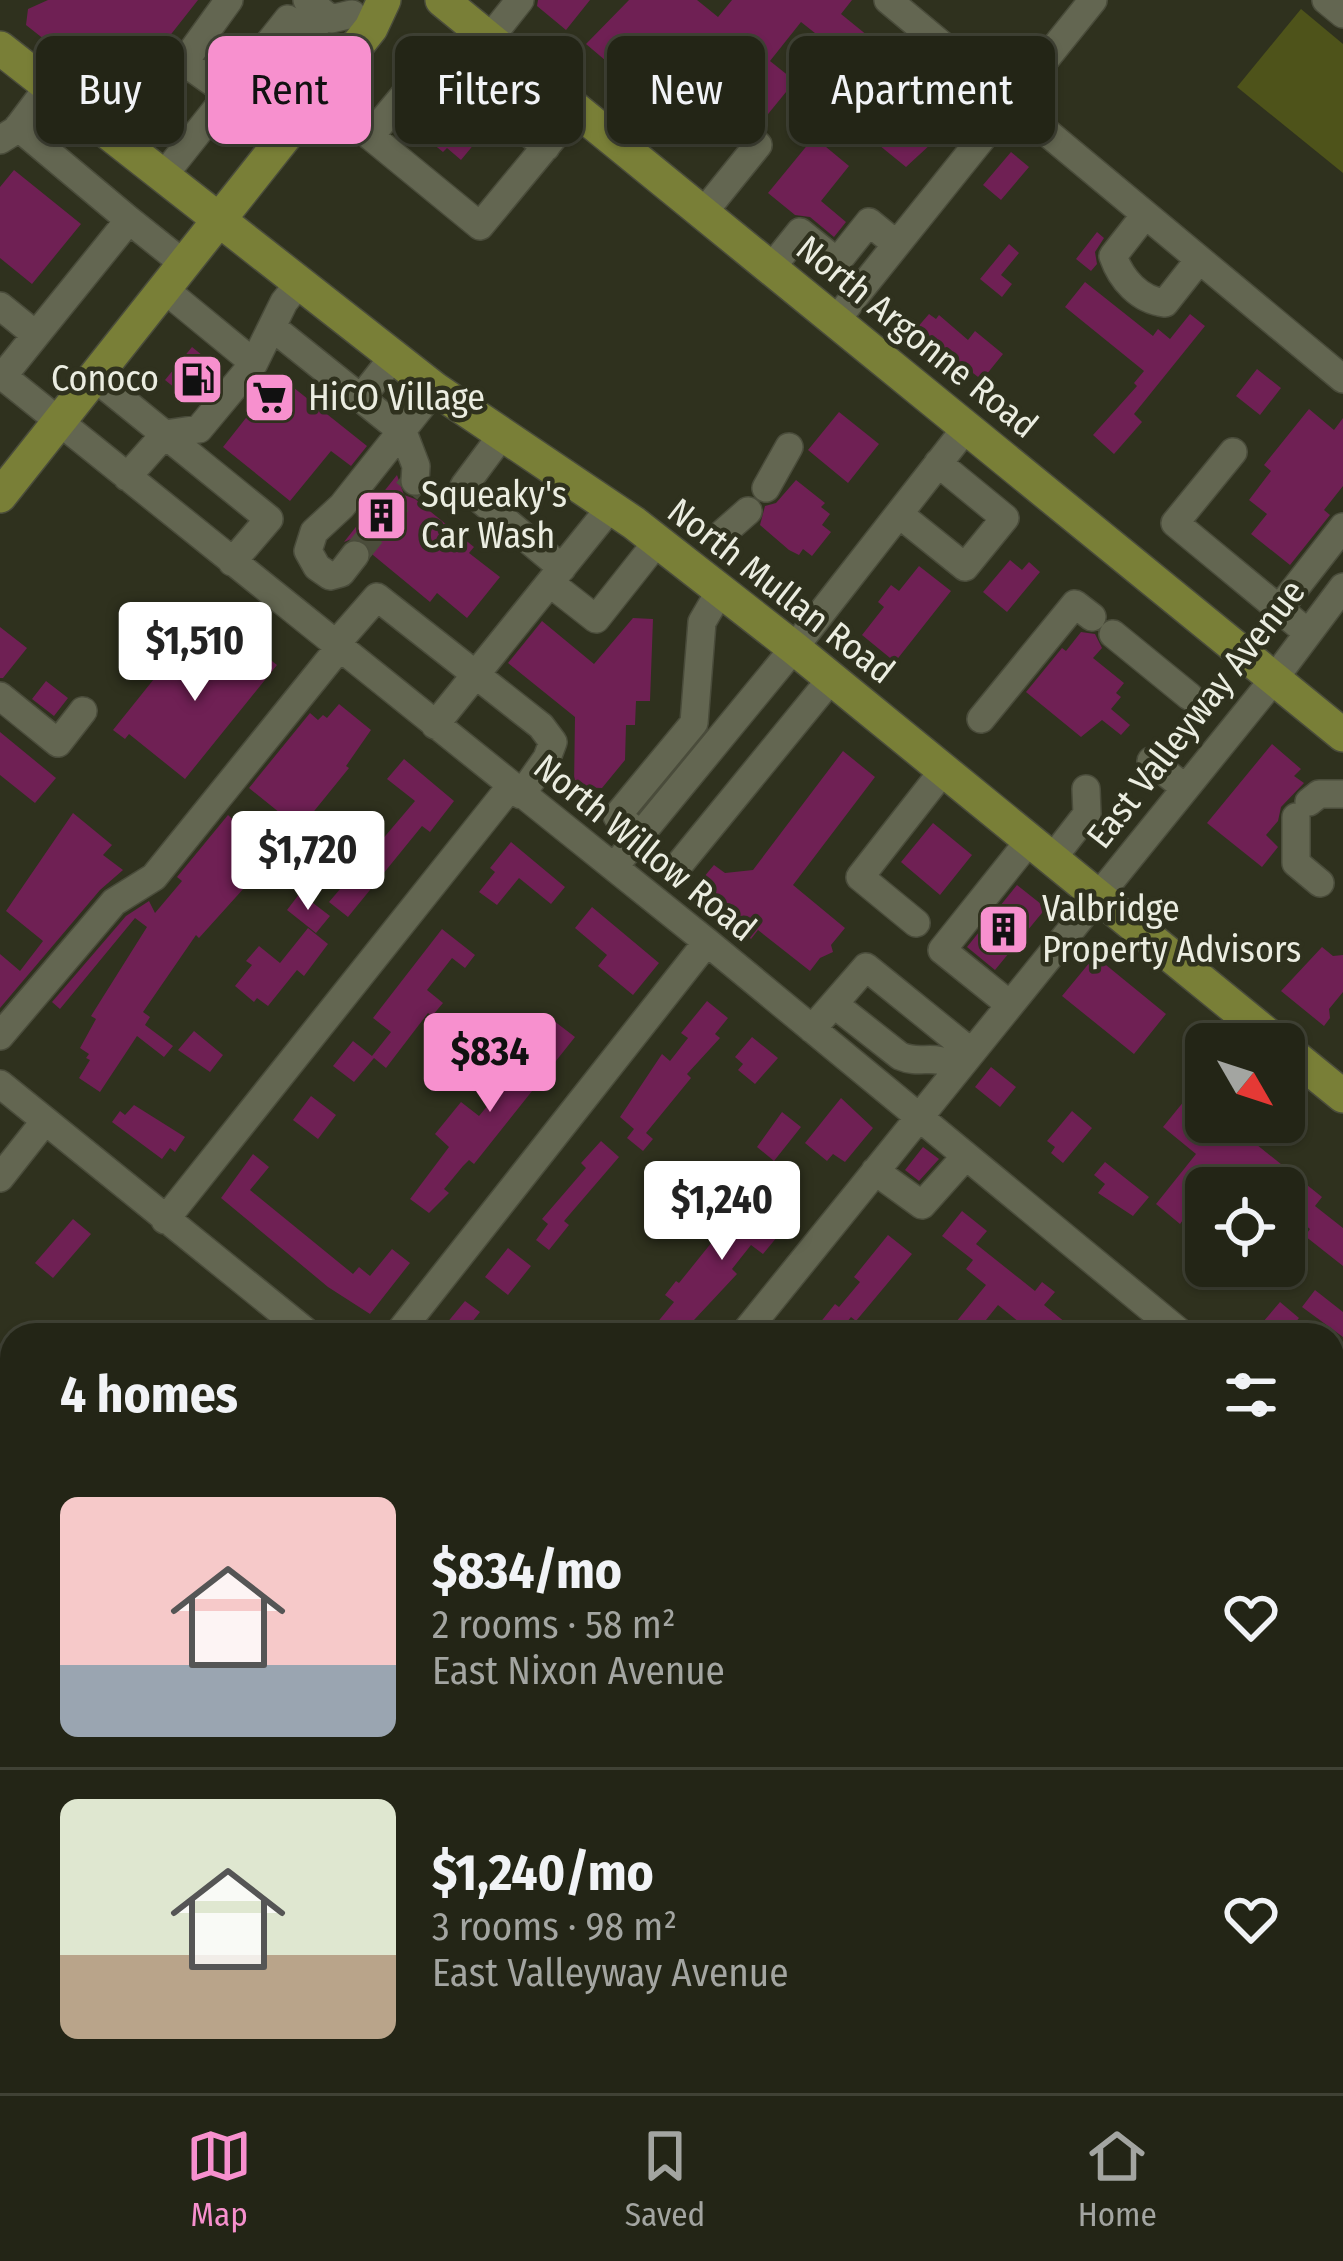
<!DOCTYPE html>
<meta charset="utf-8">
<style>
:root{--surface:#232516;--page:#2f3123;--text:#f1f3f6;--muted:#a3a5a1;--line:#404235;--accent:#f790ce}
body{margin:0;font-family:"Fira Sans Condensed",sans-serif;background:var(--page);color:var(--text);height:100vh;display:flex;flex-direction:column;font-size:45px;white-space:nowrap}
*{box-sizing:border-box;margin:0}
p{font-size:39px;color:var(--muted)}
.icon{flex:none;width:66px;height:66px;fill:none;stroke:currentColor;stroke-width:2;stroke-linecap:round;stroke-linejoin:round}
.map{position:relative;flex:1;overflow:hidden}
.side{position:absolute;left:0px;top:1323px;width:1344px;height:771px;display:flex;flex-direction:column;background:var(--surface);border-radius:36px 36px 0 0;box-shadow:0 3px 9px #0004,0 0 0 3px var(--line)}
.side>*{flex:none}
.top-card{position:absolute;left:36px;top:36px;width:1272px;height:108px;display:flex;gap:24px}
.needle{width:78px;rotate:129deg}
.buttons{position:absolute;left:1185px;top:1023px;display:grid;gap:24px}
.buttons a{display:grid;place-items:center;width:120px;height:120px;border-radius:18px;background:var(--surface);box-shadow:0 3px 9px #0004,0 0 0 3px var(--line);font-size:60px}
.price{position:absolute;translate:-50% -102px;padding:0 27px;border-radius:12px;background:#fff;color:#222;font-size:39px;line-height:78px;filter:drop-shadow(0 3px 6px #0008)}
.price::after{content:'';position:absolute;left:50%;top:72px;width:36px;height:27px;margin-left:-18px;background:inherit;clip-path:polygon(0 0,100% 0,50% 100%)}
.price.active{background:var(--accent);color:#111}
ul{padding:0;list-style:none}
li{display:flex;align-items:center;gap:36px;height:300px;padding:0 60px}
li+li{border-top:3px solid var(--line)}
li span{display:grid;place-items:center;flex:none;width:336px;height:240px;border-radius:18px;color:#555}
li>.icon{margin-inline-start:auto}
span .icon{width:144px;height:144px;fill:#fffc;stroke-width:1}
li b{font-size:51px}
h2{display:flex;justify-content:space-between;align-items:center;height:144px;padding:0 60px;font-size:51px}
.pill{padding:0 42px;border-radius:18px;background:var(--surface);box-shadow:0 3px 9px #0004,0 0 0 3px var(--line);font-size:42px;line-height:108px}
.pill.active{background:var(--accent);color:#111}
.menu{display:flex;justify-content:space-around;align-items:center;height:168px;border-top:3px solid var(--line);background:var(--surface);font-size:33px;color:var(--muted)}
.menu a{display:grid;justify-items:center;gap:6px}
.menu .active{color:var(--accent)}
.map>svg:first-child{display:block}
</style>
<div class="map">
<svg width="1343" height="2093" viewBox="0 0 1343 2093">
<rect width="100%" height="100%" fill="#2f311e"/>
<!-- green -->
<path fill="#4e531a" d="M1301,9L1343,44V173L1237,87Z"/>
<!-- building -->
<path fill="#6f2054" d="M48,0H198L120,99L26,25L28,9Z
M538,0H590L566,30L537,6Z
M629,0H697L718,17L732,0H852L841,14L905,66L900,72L950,112L932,143L906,167L874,141L898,111L834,58L839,52L801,22L770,61L795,81L764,119L661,33L625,77L586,44Z
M453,95L465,99L471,109L463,119L467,122L465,125L480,137L461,160L447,148L443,152L406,122L428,97L438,105L441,101L445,105Z
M814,137L849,166L821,201L846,222L834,237L810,217L795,215L768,193Z
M1011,152L1029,167L1001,200L983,185Z
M14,170L81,224L32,284L0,258V187Z
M1097,232L1104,238L1095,252L1097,264L1091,271L1076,259Z
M1009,244L1019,253L1001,275L1012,284L1002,297L980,279Z
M1085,282L1153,336L1158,329L1170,339L1190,314L1205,326L1134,414L1142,422L1114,454L1093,435L1137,386L1134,383L1144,371L1065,307Z
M929,314L936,319L939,315L968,340L975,331L1003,354L982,380L916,329Z
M192,347L223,372L196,405L165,380Z
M1257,369L1281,388L1260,415L1236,396Z
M279,376L367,446L351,466L331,451L290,501L223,447Z
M1309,409L1334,430L1343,418V486L1324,510L1330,515L1290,565L1251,534L1267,514L1249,500L1271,471L1264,465Z
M839,412L879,444L848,483L808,450Z
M397,475L404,495L415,499L474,547L469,553L500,577L467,618L437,593L430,602L373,555L365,540L356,537L344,542Z
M796,480L825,503L821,507L830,514L822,525L831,532L812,556L803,549L799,555L789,550L760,525L765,506L776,503Z
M1010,560L1022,570L1029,562L1040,572L1007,612L983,592Z
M919,566L951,591L895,662L862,635L884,607L878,602L891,585L899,591Z
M633,618L653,619L650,701H636L635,725H626L625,760L602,788L574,787L575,717L508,663L542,621L594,664Z
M0,627L27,648L3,678H0Z
M232,630L277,665L185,779L129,734L125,739L113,730L170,659L196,680Z
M1081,632L1095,634L1102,648L1093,658L1124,683L1116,693L1121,697L1111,709L1130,725L1121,735L1102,720L1081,737L1026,692L1062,648L1066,651Z
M46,681L68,698L54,716L32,699Z
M339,704L371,730L346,766L349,768L302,826L287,814L285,817L249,788L310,713L318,720L323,715L327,718Z
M0,732L56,778L35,803L0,775Z
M1272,744L1301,769L1294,776L1304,783L1281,807L1278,821L1266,835L1278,847L1262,867L1207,823Z
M843,751L875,777L793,885L845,928L831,945L833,952L820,958L810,971L758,930L751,939L692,891L714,865L725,873L753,870Z
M404,759L454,801L430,832L422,826L348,917L329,902L415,801L387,779Z
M73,813L112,845L103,855L123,870L100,890L0,1008V954L20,971L43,941L6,911Z
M228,815L275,860L257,880L254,877L199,938L196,935L143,1012L150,1017L145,1025L173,1046L164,1057L137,1036L100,1092L79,1078L90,1060L86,1058L89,1054L80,1048L96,1019L91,1016L147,927L135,918L60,1009L52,1002L126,916L149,901L155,913L182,881L177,877Z
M933,823L972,855L940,895L901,862Z
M511,842L565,887L551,904L519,878L497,905L479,892L495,872L490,868Z
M296,853L317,870L303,887L282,870Z
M1017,885L1046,908L995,970L967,947Z
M300,893L330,916L316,933L287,910Z
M592,907L659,963L633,995L598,966L607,955L575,928Z
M308,928L328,944L304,976L297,970L268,1006L257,998L254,1002L235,986L252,965L246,961L259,946L280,963Z
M442,929L475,955L465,968L452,958L427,990L443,1003L432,1016L428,1013L386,1068L374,1058L354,1082L333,1066L353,1041L372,1056L391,1032L373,1018Z
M1322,947L1333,956L1343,955V992L1329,1009L1330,1018L1324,1026L1281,991Z
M1095,956L1166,1014L1134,1054L1062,996Z
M707,1001L728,1018L715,1034L720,1038L687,1074L691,1078L646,1133L653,1139L643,1151L627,1138L634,1129L620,1117L662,1054L670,1061L688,1038L681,1033Z
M545,1014L575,1037L474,1164L469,1160L463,1166L444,1189L449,1193L429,1213L410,1199L449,1147L435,1134L461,1102L479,1116L543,1039L532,1030Z
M194,1031L223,1055L210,1072L178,1050Z
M752,1037L778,1058L755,1084L738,1070L743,1064L735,1057Z
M991,1067L1016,1087L1000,1107L975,1087Z
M1206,1074V1122H1249L1241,1132L1322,1197L1315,1206L1343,1228V1266L1305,1236L1310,1229L1284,1208V1188H1206L1180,1224L1156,1204L1196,1154L1163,1127Z
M311,1096L336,1115L318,1139L293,1120Z
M841,1098L873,1128L845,1162L833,1154L827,1161L805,1143Z
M134,1105L185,1137L175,1152L170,1148L162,1159L112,1122L120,1111L125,1115Z
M1072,1111L1092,1128L1063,1163L1051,1153L1055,1147L1047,1141Z
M782,1112L801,1127L774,1161L757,1147Z
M601,1141L619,1157L564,1221L569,1225L549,1250L536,1240L548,1224L542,1219L586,1168L581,1163Z
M923,1147L939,1159L919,1181L905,1170Z
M253,1154L269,1167L250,1190L353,1274L359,1267L370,1276L392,1249L410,1263L370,1314L328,1287L221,1198Z
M1105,1162L1149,1197L1133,1216L1098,1193L1105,1184L1094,1175Z
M762,1190L796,1214L763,1254L751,1245L732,1269L737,1274L680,1335H647L674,1302L665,1295L676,1281L679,1283L716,1237L721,1241Z
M962,1211L987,1231L976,1244L1035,1291L1042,1282L1055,1292L1044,1305L1071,1327L1064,1335H1035L998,1305L974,1335L956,1322L986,1285L966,1269L973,1260L942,1236Z
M73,1219L91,1234L53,1278L35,1263Z
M888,1235L912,1254L856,1321L851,1317L837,1335H833L819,1324L835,1304L839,1307L860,1282L854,1277Z
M508,1248L531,1266L508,1295L485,1277Z
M1315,1290L1343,1312V1337L1302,1307Z
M465,1301L480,1312L472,1322L489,1335H437Z
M1280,1302L1299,1318L1285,1335L1263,1322Z"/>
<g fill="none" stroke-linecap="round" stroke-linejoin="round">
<!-- minor-tunnel -->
<path stroke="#4b4d3b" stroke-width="27" stroke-dasharray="27 14" stroke-linecap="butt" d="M355,555L415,481"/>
<defs>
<path id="minor" d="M307,0L331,19L352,14
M888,0L1343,379
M1326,0L1343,14
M489,39L520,0
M184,62L287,135
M319,94L480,226L576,110
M482,95L546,147
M18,127L129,220
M604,133L659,65L758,145L703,213
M370,136L427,68L450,69L465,81
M0,140L16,130L49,86
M125,144L229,0
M164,175L288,19L344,62
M1145,215L1113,256C1121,279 1139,300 1165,303L1199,260
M771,268L800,232L837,262L869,222L896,244
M164,289L254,363
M0,306L36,335L3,376
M836,320L1093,0
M272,327L403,432L416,466L415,481
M36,335L129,220L184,264
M0,374L707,942L1183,1335
M94,377L269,519L232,562
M361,398L394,356
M502,435L464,486L562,568
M1233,452L1175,523L1308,633
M127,477L165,434L199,429L254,363L284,302L300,282
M766,488L789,447
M899,514L965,567L1005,518L938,463
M723,533L748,511
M355,555L341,573L330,576L317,567L308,551L314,532L342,506L435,389
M550,583L596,619L657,542
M1279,609L1343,527
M1113,634L1189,696
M335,645L377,597L541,726L553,742L547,758L521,795
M0,696L58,743L83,711
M981,719L1075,604L1092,617
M435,725L610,508
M1151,761L1185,788
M1309,802L1319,794H1343
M1296,817V863L1320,883
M640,834L617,816L694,723L702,622L720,591
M1052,859L1087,814L1086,789
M614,867L794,648L966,428
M674,871L831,679
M916,923L860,877L943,771
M834,1004L900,1056C923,1066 933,1051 957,1069
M1009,1004L942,950L1029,841
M812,1029L866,967L971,1052
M0,1036L114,902L154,877L339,648
M0,1084L310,1335
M875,1171L922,1205L965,1157
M0,1178L45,1121
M165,1220L511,786
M397,1335L707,942
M743,1335L1274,679L1343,587
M1332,1478L1342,1465
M0,1569L12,1554
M0,1797L12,1807
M346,2082L360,2093
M1229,2082L1242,2093
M127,2093L135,2082
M292,2093L301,2082"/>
<path id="major" d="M442,0L1343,735
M0,48L435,389L634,523L794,648L1279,1044
M0,496L371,28L384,0
M1284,1048L1343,1096"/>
</defs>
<!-- minor casing -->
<use href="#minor" stroke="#4a4c3b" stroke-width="30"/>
<!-- major casing -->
<use href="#major" stroke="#4a4c3b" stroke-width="36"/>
<!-- minor -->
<use href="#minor" stroke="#636651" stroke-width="27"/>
<!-- major -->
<use href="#major" stroke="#797f37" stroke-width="33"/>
</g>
<!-- icons -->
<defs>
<symbol id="fuel-square" viewBox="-11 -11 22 22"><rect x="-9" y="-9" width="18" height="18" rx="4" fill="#f790ce" stroke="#2f311e"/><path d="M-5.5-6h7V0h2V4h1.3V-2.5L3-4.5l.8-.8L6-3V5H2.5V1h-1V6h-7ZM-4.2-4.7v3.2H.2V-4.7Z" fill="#111"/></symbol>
<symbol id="supermarket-square" viewBox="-11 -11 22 22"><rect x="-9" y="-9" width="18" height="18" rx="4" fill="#f790ce" stroke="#2f311e"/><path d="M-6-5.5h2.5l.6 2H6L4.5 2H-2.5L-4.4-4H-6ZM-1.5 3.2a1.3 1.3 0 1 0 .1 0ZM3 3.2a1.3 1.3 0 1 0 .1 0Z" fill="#111"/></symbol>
<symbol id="building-square" viewBox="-11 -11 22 22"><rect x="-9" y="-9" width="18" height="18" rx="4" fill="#f790ce" stroke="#2f311e"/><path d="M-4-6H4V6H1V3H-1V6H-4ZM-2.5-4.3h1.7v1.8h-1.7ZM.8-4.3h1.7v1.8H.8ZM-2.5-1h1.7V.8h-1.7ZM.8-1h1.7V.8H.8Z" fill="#111"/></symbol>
</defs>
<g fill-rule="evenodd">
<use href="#fuel-square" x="168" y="350" width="59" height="59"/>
<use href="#supermarket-square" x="240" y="368" width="59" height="59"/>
<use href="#building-square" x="352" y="486" width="59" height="59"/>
<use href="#building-square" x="974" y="900" width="59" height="59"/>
</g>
<g text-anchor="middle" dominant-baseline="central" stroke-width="9" stroke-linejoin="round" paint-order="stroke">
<!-- street labels -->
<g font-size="36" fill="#ebede1" stroke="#2f311e">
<text transform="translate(917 337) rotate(39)">North Argonne Road</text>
<text transform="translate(781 591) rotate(38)">North Mullan Road</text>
<text transform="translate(1196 714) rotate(-52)">East Valleyway Avenue</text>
<text transform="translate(645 848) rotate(39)">North Willow Road</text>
</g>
<!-- poi labels -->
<g font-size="36" fill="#ebede1" stroke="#2f311e" text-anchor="start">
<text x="159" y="379" text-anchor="end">Conoco</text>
<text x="308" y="398">HiCO Village</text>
<text x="421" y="495">Squeaky's<tspan x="421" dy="41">Car Wash</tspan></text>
<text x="1042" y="909">Valbridge<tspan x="1042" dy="41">Property Advisors</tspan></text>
</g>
</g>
</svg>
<div class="buttons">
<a><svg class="needle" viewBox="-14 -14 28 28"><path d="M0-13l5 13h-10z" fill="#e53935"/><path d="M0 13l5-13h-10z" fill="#a3a5a1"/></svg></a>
<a><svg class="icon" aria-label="locate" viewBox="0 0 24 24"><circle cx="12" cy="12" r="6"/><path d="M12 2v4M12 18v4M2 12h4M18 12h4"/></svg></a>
</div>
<b class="price" style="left:195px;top:704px">$1,510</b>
<b class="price" style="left:308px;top:913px">$1,720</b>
<b class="price active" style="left:490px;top:1115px">$834</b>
<b class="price" style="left:722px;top:1263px">$1,240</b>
<div class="top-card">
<a class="pill">Buy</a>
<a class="pill active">Rent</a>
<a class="pill">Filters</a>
<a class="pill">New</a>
<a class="pill">Apartment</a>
</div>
<section class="side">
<h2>4 homes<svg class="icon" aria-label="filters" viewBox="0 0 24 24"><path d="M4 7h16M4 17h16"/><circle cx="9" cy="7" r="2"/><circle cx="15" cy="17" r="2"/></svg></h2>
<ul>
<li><span style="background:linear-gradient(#f6c9c9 70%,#9aa5b1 0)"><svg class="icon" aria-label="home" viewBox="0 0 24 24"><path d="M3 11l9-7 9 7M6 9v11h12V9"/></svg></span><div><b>$834/mo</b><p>2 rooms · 58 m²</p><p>East Nixon Avenue</p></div><svg class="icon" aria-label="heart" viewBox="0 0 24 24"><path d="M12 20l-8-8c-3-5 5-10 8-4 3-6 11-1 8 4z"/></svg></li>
<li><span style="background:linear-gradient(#dfe7d0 65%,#b9a48a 0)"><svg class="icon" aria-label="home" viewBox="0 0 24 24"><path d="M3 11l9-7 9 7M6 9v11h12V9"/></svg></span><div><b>$1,240/mo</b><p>3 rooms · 98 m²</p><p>East Valleyway Avenue</p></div><svg class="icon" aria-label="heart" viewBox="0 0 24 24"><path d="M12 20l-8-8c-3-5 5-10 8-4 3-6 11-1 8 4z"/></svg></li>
</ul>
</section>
</div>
<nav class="menu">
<a class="active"><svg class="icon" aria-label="map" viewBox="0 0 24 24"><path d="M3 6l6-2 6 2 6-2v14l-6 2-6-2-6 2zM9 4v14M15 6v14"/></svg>Map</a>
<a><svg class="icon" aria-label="saved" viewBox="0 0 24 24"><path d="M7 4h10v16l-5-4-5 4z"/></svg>Saved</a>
<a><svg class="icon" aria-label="home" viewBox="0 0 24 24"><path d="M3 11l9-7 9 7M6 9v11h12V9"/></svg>Home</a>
</nav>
